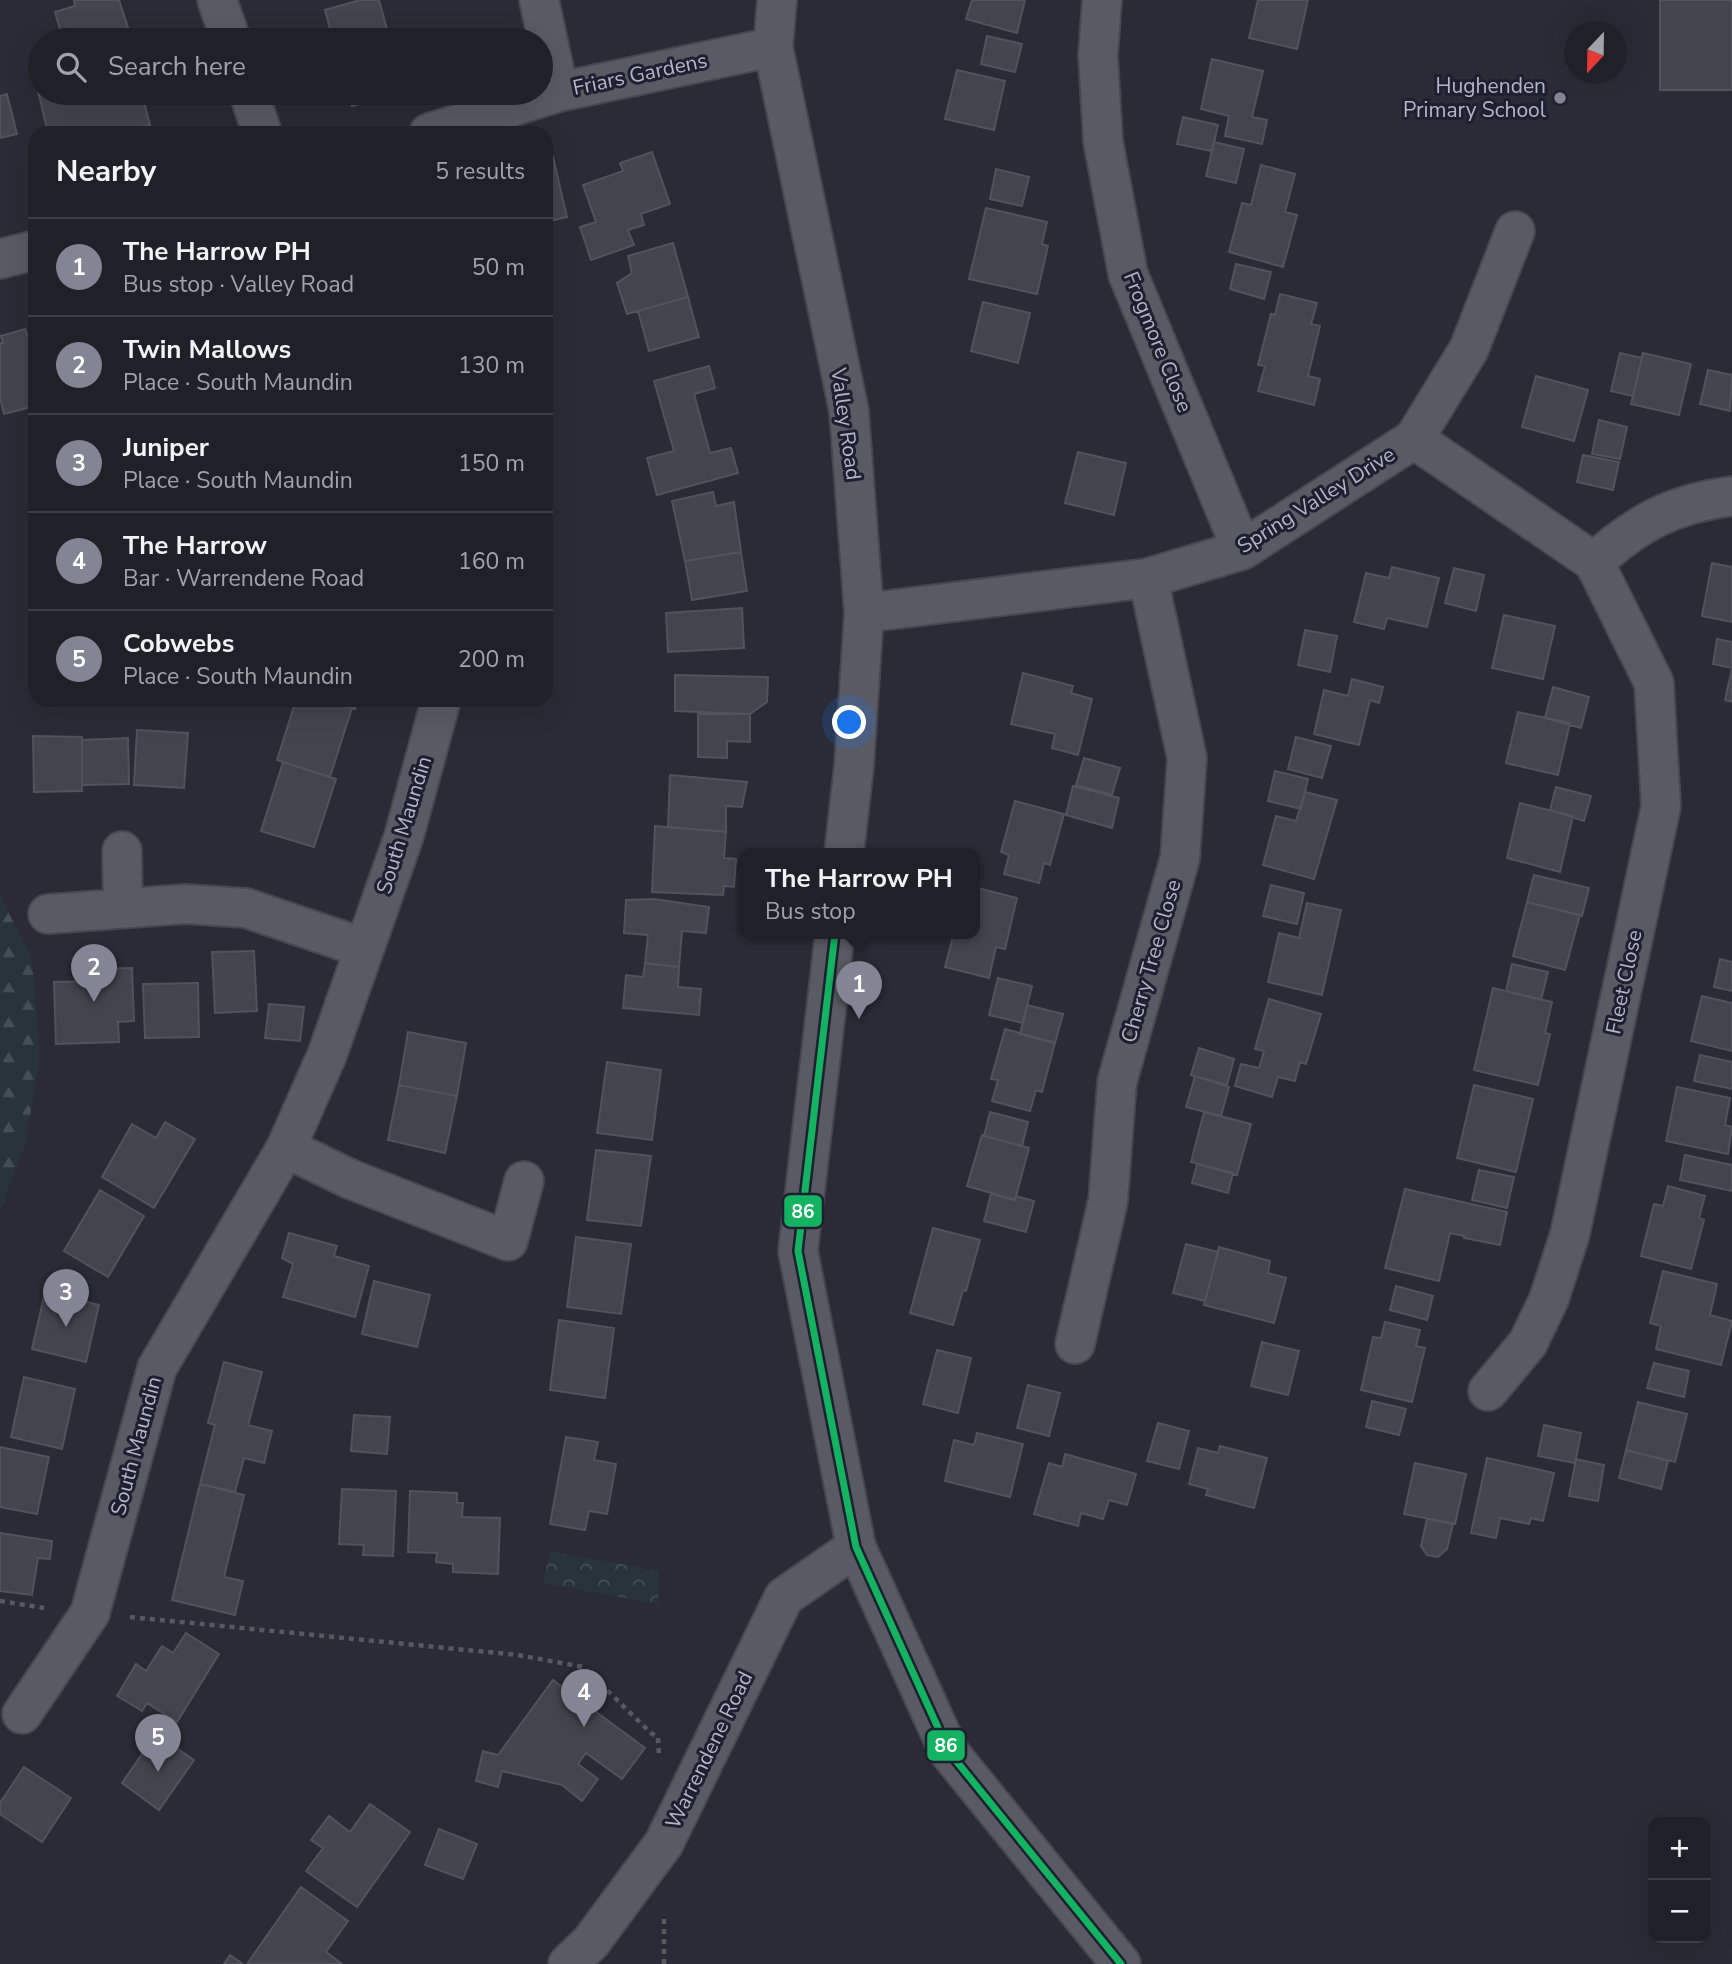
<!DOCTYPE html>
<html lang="en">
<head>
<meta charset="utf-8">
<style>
  body { margin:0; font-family:"Nunito Sans",sans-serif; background:#282830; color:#f1f3f6 }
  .controls { position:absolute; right:21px; bottom:21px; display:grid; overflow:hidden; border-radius:14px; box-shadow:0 7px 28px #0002 }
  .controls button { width:63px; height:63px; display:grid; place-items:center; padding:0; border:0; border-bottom:2px solid #3d3e45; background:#202028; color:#f1f3f6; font:35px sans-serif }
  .compass { position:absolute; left:1564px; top:21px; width:63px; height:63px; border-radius:50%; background:#202028; box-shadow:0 7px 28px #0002; rotate:202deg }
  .you { position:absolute; left:850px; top:723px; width:24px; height:24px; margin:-18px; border:5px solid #fff; border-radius:50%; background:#1a73e8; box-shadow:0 0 0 10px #1a73e833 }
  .badge { display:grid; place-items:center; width:46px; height:46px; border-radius:50%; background:#848594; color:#fff; font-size:23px; font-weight:700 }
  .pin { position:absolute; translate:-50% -58px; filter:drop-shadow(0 2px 4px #0008) }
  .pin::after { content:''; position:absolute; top:37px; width:24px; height:21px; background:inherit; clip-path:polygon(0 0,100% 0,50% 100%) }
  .popup { position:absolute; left:738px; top:848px; width:242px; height:91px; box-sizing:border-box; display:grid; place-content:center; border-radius:14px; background:#202028; filter:drop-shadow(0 2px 5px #0005); font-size:23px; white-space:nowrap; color:#a2a3a8 }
  .popup b { font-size:26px; color:#f1f3f6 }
  .popup::after { content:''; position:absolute; left:50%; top:100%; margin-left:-14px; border:14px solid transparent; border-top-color:#202028 }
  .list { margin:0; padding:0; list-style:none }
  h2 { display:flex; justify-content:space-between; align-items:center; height:91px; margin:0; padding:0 28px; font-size:30px }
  h2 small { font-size:23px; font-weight:400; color:#a2a3a8 }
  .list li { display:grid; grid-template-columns:46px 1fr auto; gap:21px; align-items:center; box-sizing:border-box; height:98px; padding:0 28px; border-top:2px solid #3d3e45 }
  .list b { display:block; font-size:26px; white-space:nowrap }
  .list p { margin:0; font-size:23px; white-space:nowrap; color:#a2a3a8 }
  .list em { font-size:23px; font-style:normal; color:#a2a3a8 }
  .icon { flex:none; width:38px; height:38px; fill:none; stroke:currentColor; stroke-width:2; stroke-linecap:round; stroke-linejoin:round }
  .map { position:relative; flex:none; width:1732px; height:1964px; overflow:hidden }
  .search { position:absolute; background:#202028; box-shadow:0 7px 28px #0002; left:28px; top:28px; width:525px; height:77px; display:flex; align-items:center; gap:18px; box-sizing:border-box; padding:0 24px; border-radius:38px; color:#a2a3a8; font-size:26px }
  .panel { position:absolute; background:#202028; box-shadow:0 7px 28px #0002; left:28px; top:126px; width:525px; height:581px; border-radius:21px }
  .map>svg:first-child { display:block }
  .forest { fill:url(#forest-firs) }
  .park { fill:url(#park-crowns) }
  .building { fill:#43444d; stroke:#52525d; stroke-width:2 }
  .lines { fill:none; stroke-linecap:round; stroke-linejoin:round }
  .minor-casing { stroke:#46474f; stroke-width:42 }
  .path { stroke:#575961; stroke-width:4.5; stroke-dasharray:5 5; stroke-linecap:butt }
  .minor { stroke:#5a5a64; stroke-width:38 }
  .bus-1-casing { stroke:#1e1f30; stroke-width:12 }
  .bus-1 { stroke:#13b361; stroke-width:7 }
  .poi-dot { fill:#848594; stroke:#1e1f30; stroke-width:2.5 }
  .labels { text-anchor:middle; stroke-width:6; stroke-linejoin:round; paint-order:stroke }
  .street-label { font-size:21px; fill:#b4b5c7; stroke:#1e1f30 }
  .poi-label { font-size:21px; fill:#b4b5c7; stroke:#1e1f30; text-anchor:end }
  .line-badge { stroke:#1e1f30; stroke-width:2.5 }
  .badge-label { font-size:19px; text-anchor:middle; font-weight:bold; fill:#fff }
</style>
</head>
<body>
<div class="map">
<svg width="1732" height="1964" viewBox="0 0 1732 1964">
  <defs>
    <pattern id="forest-firs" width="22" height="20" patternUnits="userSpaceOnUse" patternTransform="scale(1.75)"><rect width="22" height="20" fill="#28333c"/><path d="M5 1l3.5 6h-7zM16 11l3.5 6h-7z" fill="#454e57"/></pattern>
    <pattern id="park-crowns" width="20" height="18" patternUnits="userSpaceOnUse" patternTransform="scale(1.75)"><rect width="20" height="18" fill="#28333c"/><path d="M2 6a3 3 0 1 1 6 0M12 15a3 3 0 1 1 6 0" fill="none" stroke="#454e57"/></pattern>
  </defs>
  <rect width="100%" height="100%" fill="#2a2b36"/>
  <!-- forest -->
  <path class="forest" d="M0,895L32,960L40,1057L26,1140L0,1211Z"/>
  <!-- park -->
  <path class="park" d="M550,1551L659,1571L658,1604L543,1583Z"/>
  <!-- building -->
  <path class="building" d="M74,0H119L132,40H63L55,12L75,6Z
    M360,0H379L390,40H333L325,10Z
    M972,0H1025L1017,33L966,19Z
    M1258,0H1308L1297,49L1249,38Z
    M1660,0H1732V90H1660Z
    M987,36L1022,44L1015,72L981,64Z
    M1212,59L1263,71L1252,117L1267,120L1262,144L1225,136L1229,116L1201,109Z
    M957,70L1005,81L994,130L945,119Z
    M40,90V93H126L128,101L143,98L150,125L115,133H48L38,91Z
    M348,93H401L352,106Z
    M7,94L17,134L0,138V96Z
    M1183,117L1218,125L1212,151L1177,144Z
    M1214,142L1244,149L1236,183L1206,176Z
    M652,152L670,204L641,214L644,225L628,230L634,245L591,260L580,227L596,222L583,185L623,171L620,163Z
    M553,157L567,217L546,222V159Z
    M1261,165L1295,174L1285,212L1297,215L1283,267L1229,252L1242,203L1251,205Z
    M996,169L1029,177L1022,206L990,199Z
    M986,208L1047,222L1042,244L1048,246L1037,294L969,279Z
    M673,243L688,297L627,314L617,283L632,273L628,256Z
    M1236,264L1271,272L1264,299L1230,289Z
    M1280,294L1317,303L1311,324L1320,326L1308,376L1320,379L1314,405L1258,391L1265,366L1258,365L1271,314L1275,315Z
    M688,297L699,337L649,351L638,311Z
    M983,302L1030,313L1018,363L971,351Z
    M25,329L27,335L35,333V406L4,414L0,398V343H3L1,336Z
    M1620,353L1642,358L1633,396L1611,391Z
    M1643,353L1691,364L1679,415L1631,404Z
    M709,366L715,388L694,394L710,453L731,448L738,473L657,495L647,458L674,451L654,381Z
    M1708,370L1732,375L1730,411L1700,404Z
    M1536,376L1588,390L1574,441L1522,427Z
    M1599,420L1627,427L1620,459L1592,454Z
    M1078,452L1126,463L1114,515L1065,503Z
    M1583,455L1619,462L1613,490L1577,482Z
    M713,492L716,506L734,502L741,552L685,561L672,501Z
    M741,552L747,591L692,600L685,561Z
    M1712,563L1732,567V622L1702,616Z
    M1392,567L1439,578L1427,627L1387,618L1384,629L1354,622L1366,573L1389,578Z
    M1454,568L1484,575L1476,611L1445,603Z
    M742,608L744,648L668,652L666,613Z
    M1504,615L1555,626L1543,679L1492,668Z
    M1305,630L1337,636L1330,672L1298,665Z
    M1717,639L1732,642V668L1713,664Z
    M1732,668V702L1725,700Z
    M1023,673L1073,686L1071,693L1092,699L1078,755L1052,748L1055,734L1011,724Z
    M675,675L768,677L767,702L750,714L675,711Z
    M1352,679L1383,687L1379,703L1370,700L1359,745L1314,734L1324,690L1348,696Z
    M1553,687L1589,697L1581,728L1545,718Z
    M296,700H324L352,708L330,777L277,760Z
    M324,700H358L355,709Z
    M1518,712L1570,723L1558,775L1506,763Z
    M698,714H750V742L727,741V758L698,757Z
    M137,730L188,733L184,788L134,785Z
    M33,736L82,737V791L34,792Z
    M1296,737L1331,746L1322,778L1288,769Z
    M128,738L129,784L82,785V740Z
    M1084,758L1120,768L1112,795L1076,785Z
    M283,762L336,779L314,847L261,831Z
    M1275,771L1308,779L1301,809L1268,801Z
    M670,775L747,782L742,807L726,806V832L668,827Z
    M1073,786L1119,798L1112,828L1066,815Z
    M1556,787L1591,796L1584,821L1550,810Z
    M1305,792L1337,800L1314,879L1263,865L1276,816L1296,821Z
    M1015,801L1064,814L1050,865L1044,863L1039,883L1004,874L1009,855L1001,852Z
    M1520,803L1573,816L1560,872L1507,858Z
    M655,826L726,832L724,858L736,859L734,887L724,886L723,895L652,892Z
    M1534,875L1589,888L1582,916L1527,902Z
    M1271,885L1304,893L1297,924L1263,916Z
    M974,887L1017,898L1005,949L996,947L989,978L945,967L954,933H974Z
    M654,899L709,907L706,933L682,931L679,967L645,963L648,935L624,933L626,900Z
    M1527,902L1580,915L1565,970L1513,956Z
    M1307,903L1341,910L1322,995L1268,982L1279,933L1299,938Z
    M254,951L257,1011L215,1013L212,952Z
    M1720,959L1732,962V991L1714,987Z
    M645,963L679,967L678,987L701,989L699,1015L623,1008L626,975L643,977Z
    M1512,964L1548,972L1541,1000L1506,991Z
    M132,968L134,1021L118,1022L119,1042L56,1044L54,982L98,981V969Z
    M998,978L1032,986L1023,1023L989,1015Z
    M198,983L199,1037L145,1038L143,984Z
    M1493,988L1552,1002L1545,1033L1550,1034L1538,1085L1474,1070Z
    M1702,996L1732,1003V1051L1691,1041Z
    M1269,999L1321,1014L1306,1064L1300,1062L1295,1081L1278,1077L1272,1097L1235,1086L1241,1064L1259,1068L1264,1051L1255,1049Z
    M269,1004L304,1007L300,1041L265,1038Z
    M1027,1005L1063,1014L1055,1043L1020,1034Z
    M1005,1029L1055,1043L1042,1092L1036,1090L1030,1111L992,1101L998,1080L991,1079Z
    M408,1032L466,1043L457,1096L399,1085Z
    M1199,1048L1234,1059L1227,1085L1191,1075Z
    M1700,1055L1732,1062V1089L1694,1081Z
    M607,1062L661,1070L652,1140L597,1133Z
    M1195,1076L1229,1087L1221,1116L1186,1107Z
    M399,1085L457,1096L445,1153L388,1140Z
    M1474,1085L1533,1099L1516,1172L1457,1158Z
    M1677,1087L1730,1098L1725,1125L1732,1127L1728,1154L1666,1141Z
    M990,1112L1028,1122L1022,1146L984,1136Z
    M1204,1112L1251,1124L1237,1175L1191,1162Z
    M165,1122L195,1139L154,1208L102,1177L132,1124L156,1138Z
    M982,1135L1029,1148L1015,1200L967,1186Z
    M596,1150L651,1156L641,1226L587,1220Z
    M1685,1155L1732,1165V1191L1680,1180Z
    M1197,1164L1233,1173L1228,1193L1192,1183Z
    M1479,1170L1514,1177L1507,1208L1472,1200Z
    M1668,1186L1705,1196L1699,1218L1704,1220L1691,1269L1641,1256L1654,1204L1663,1206Z
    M1405,1189L1507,1212L1500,1245L1464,1238V1236L1450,1233L1439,1281L1385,1268Z
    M100,1190L144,1216L108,1277L64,1251Z
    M991,1194L1015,1200L1016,1196L1034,1201L1026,1232L984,1221Z
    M933,1228L980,1240L966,1291L963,1290L953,1325L910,1313Z
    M289,1233L337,1246L334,1256L369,1266L355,1317L283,1297L293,1264L282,1258Z
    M576,1237L631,1244L621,1314L567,1307Z
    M1186,1244L1218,1252L1205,1301L1173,1293Z
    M1219,1247L1270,1261L1268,1273L1286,1278L1274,1323L1204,1305Z
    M1663,1271L1717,1284L1710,1315L1732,1321L1721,1365L1656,1349L1661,1326L1650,1323Z
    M374,1281L430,1295L417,1347L362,1334Z
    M1396,1286L1433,1296L1427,1320L1390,1310Z
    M45,1292L99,1305L86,1362L32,1349Z
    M559,1320L614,1328L605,1398L550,1390Z
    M1385,1322L1420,1330L1416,1346L1425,1348L1412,1402L1361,1390L1373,1337L1381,1338Z
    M1262,1342L1299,1351L1288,1395L1251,1386Z
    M937,1350L971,1358L958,1413L923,1404Z
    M224,1362L262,1372L248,1425L272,1431L264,1463L244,1458L235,1492L200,1484L215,1425L208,1423Z
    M1654,1363L1689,1371L1684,1397L1647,1388Z
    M24,1377L75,1389L62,1449L11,1437Z
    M1028,1385L1060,1393L1049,1436L1017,1428Z
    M1372,1401L1406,1409L1399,1435L1366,1427Z
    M1638,1402L1687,1414L1675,1462L1626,1450Z
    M354,1415L390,1417L387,1454L351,1451Z
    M1158,1423L1189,1431L1179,1469L1147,1461Z
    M1544,1425L1581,1433L1575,1463L1538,1456Z
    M977,1433L1023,1444L1010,1497L945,1481L954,1440L974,1445Z
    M566,1437L598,1442L594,1460L616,1464L607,1514L589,1511L585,1530L550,1524Z
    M1220,1446L1267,1458L1254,1508L1206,1495L1208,1489L1189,1484L1198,1448L1218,1453Z
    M0,1447L49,1457L37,1514L0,1507Z
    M1626,1450L1668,1461L1661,1489L1619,1478Z
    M1065,1454L1136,1474L1127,1505L1109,1500L1103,1519L1081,1513L1078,1526L1034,1514L1049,1463L1062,1467Z
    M1487,1458L1554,1473L1543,1521L1531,1518L1529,1524L1500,1518L1496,1538L1471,1533Z
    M1576,1459L1604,1465L1598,1501L1569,1496Z
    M1415,1463L1466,1474L1455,1524L1404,1514Z
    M200,1484L244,1495L224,1577L243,1581L235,1615L172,1600Z
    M342,1489L396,1491L393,1556L363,1555L364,1545L339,1544Z
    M410,1491L457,1493V1503H463L462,1517L500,1518L498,1574L453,1572V1564L436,1562L437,1553L408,1552Z
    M1427,1519L1453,1524L1447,1549L1438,1557L1427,1555L1421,1546Z
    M0,1533L52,1541L50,1559L38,1558L32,1595L0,1591Z
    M186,1633L219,1654L177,1722L147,1703L142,1711L117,1696L136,1664L146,1671L162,1646L173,1653Z
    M553,1680L645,1748L622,1779L586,1753L578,1764L598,1779L582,1801L562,1785L502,1771L498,1787L476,1781L483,1751L498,1755Z
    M156,1734L194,1760L159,1810L122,1783Z
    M24,1767L71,1798L42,1842L0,1814V1803Z
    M370,1804L410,1832L357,1907L306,1871L323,1848L311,1840L329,1816L350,1832Z
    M439,1829L477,1844L463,1879L425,1865Z
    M301,1887L348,1921L326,1952L342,1964H247Z
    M230,1955L243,1964H224Z"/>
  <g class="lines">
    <defs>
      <path id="minor" d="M217,0L231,40
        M539,0L559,92
        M777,0L773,47L849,411L864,613L854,766L844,853
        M1102,0L1098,55L1103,141L1128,274L1242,550
        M249,93L262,133
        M429,133L559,92L773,47
        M0,259L35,250
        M1414,439L1594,562L1654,683L1661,806L1570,1234L1549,1299L1528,1343L1488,1391
        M1594,562C1639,522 1672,504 1732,496
        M864,613L1148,578L1242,550L1414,439L1469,349L1515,231
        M122,851L123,908
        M48,914L185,904L246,908L364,948
        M835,933L798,1251L856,1547L949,1752L1121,1964
        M286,1148L350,1179L508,1241L524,1181
        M1075,1344L1108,1201L1117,1082L1180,858L1187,758L1148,578
        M22,1714L90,1613L157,1368L286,1148L327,1055L404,836L441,700
        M568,1964L591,1942L664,1843L784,1597L856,1547"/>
    </defs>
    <!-- minor casing -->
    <use href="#minor" class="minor-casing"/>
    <!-- path -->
    <path class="path" d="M0,1601L44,1608
      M130,1617L518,1655L583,1667L651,1733L658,1737L659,1757
      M664,1964V1916"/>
    <!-- minor -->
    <use href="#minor" class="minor"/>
    <defs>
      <path id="bus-1" d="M835,933L798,1251L856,1547L949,1752L1121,1964"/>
    </defs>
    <!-- bus-1 casing -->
    <use href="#bus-1" class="bus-1-casing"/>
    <!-- bus-1 -->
    <use href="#bus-1" class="bus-1"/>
  </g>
  <!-- markers -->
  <circle class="poi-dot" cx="1560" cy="98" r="7"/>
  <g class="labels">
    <!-- street labels -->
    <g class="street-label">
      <text transform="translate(640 74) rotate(-12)" y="7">Friars Gardens</text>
      <text transform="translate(1158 342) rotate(68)" y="7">Frogmore Close</text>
      <text transform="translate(846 424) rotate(82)" y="7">Valley Road</text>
      <text transform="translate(1316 500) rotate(-32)" y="7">Spring Valley Drive</text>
      <text transform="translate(404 825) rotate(-73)" y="7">South Maundin</text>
      <text transform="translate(1151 961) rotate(-74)" y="7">Cherry Tree Close</text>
      <text transform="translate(1624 982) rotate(-78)" y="7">Fleet Close</text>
      <text transform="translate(136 1446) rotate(-75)" y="7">South Maundin</text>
      <text transform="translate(709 1750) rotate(-64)" y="7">Warrendene Road</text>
    </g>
    <!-- poi labels -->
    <g class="poi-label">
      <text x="1546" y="93">Hughenden<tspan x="1546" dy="24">Primary School</tspan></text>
    </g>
  </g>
  <g class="line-badge">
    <rect x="783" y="1194" width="40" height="34" rx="7" fill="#13b361"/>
    <rect x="926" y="1729" width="40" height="33" rx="7" fill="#13b361"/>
  </g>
  <g class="badge-label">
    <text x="803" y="1218">86</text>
    <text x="946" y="1752">86</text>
  </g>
</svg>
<div class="controls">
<button>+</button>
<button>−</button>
</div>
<svg class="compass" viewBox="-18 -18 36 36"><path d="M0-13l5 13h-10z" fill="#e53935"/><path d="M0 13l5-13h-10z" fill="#a2a3a8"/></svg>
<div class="you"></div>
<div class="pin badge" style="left:859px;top:1019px">1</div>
<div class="popup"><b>The Harrow PH</b>Bus stop</div>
<div class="pin badge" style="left:94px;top:1002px">2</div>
<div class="pin badge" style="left:66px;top:1327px">3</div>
<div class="pin badge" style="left:584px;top:1727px">4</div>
<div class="pin badge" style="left:158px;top:1772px">5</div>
<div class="search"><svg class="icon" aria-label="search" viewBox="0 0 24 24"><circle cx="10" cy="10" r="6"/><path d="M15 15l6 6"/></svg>Search here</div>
<section class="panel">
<h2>Nearby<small>5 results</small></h2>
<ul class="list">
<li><span class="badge">1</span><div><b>The Harrow PH</b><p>Bus stop · Valley Road</p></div><em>50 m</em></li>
<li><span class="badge">2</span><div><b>Twin Mallows</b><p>Place · South Maundin</p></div><em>130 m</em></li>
<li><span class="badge">3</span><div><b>Juniper</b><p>Place · South Maundin</p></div><em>150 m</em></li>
<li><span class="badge">4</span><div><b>The Harrow</b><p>Bar · Warrendene Road</p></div><em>160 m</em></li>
<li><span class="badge">5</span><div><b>Cobwebs</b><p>Place · South Maundin</p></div><em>200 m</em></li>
</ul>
</section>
</div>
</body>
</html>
